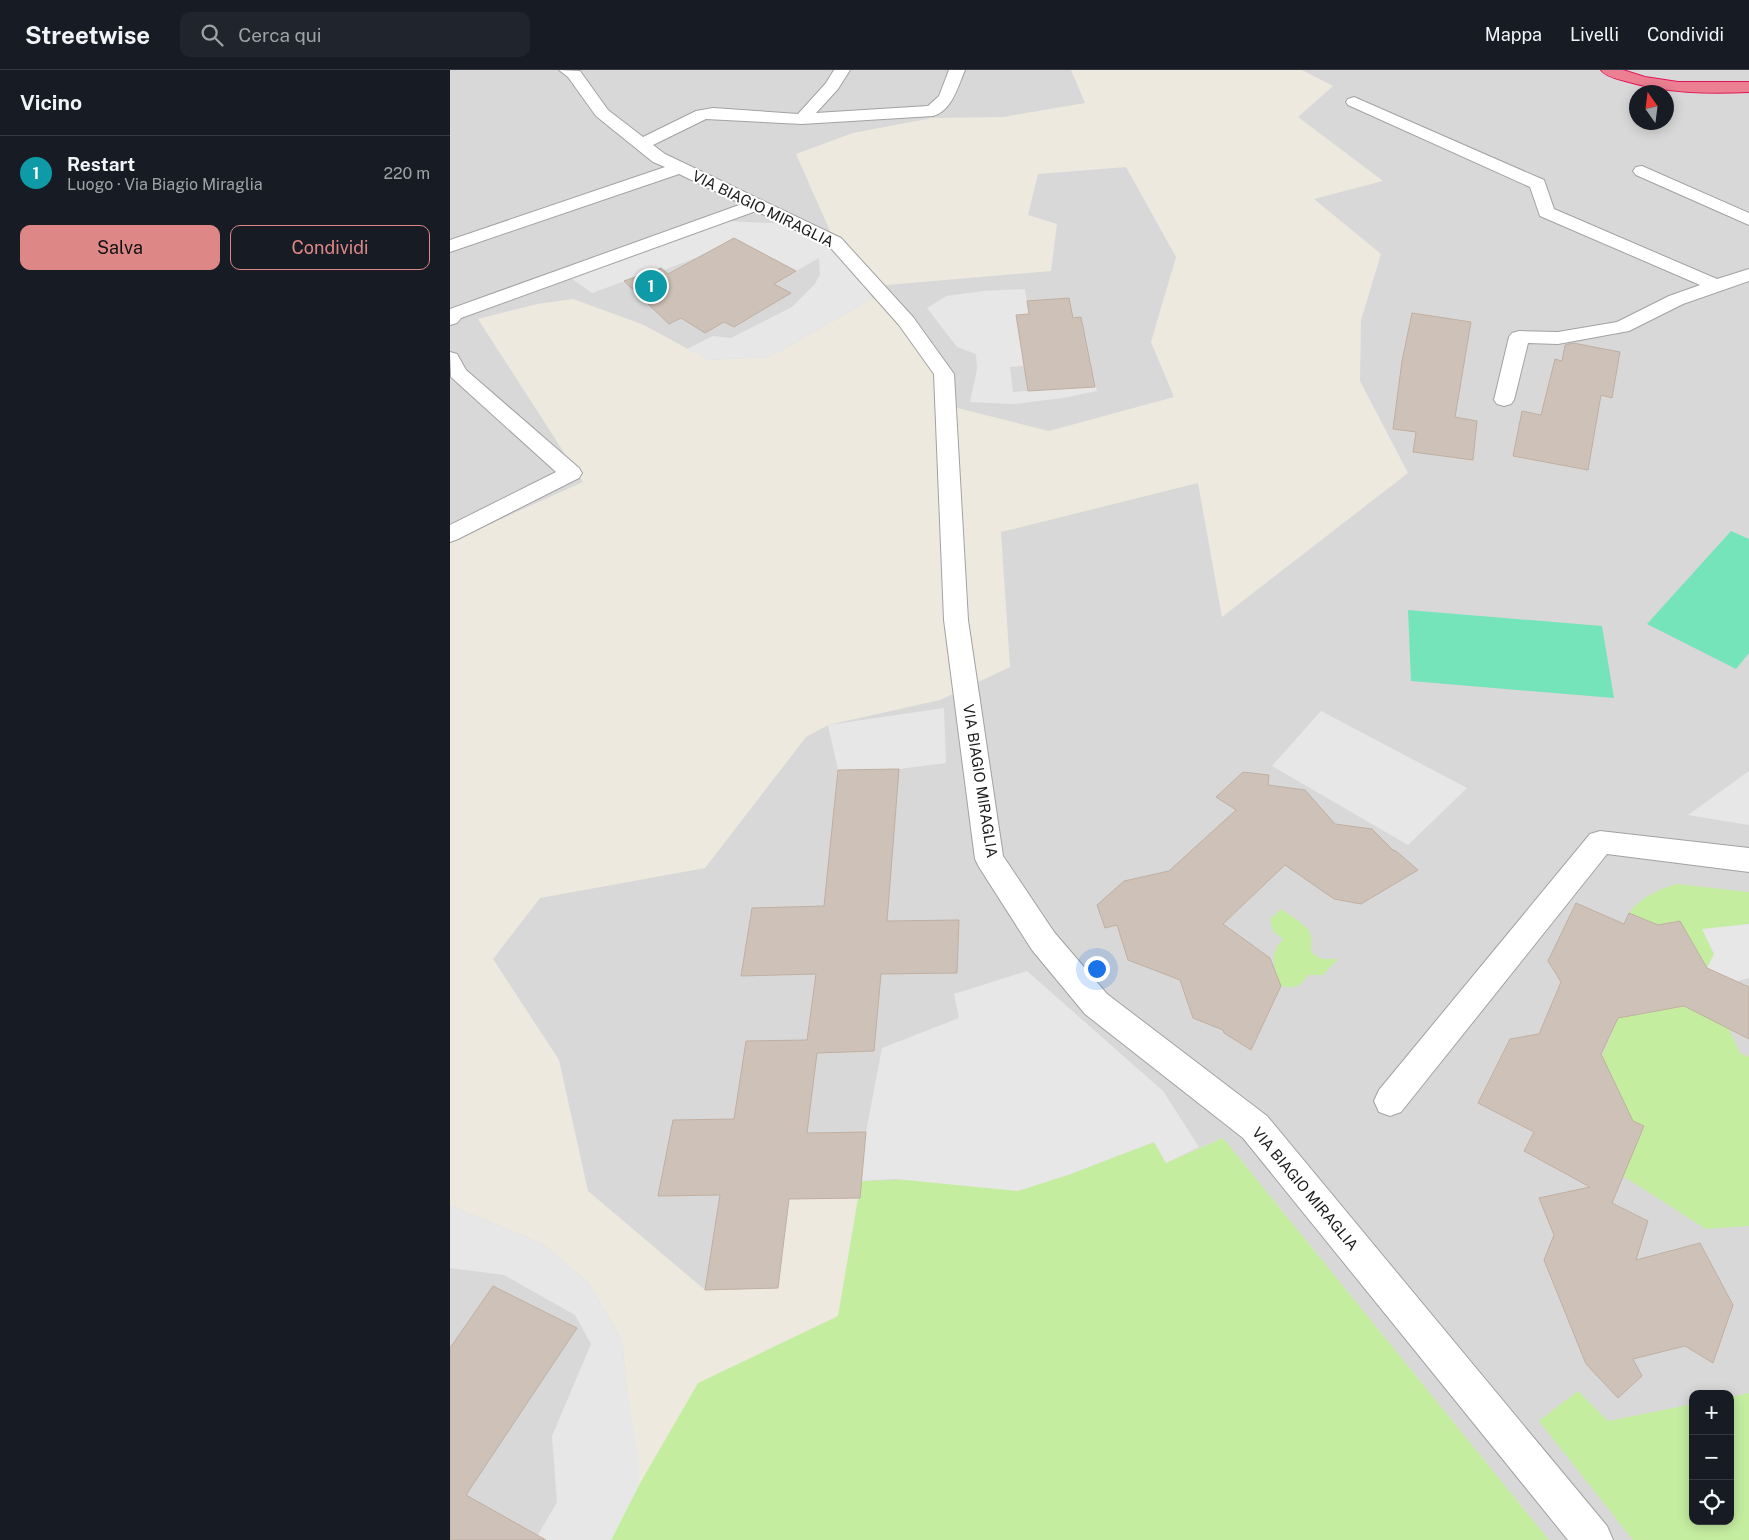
<!DOCTYPE html>
<html lang="it">
<head>
<meta charset="utf-8">
<style>
  body { margin:0; font-family:"Public Sans",sans-serif; background:#20242c; color:#f1f3f6 }
  .controls { position:absolute; right:15px; bottom:15px; display:grid; overflow:hidden; border-radius:10px; box-shadow:0 2px 12px #0003 }
  .controls button { width:45px; height:45px; display:grid; place-items:center; padding:0; border:0; border-bottom:1px solid #363941; background:#171b24; color:#f1f3f6; font:25px sans-serif }
  .compass { position:absolute; left:1179px; top:15px; width:45px; height:45px; border-radius:50%; background:#171b24; box-shadow:0 2px 12px #0003; rotate:346deg }
  .you { position:absolute; left:646px; top:898px; width:18px; height:18px; margin:-12px; border:4px solid #fff; border-radius:50%; background:#1a73e8; box-shadow:0 0 0 8px #1a73e833 }
  .badge { display:grid; place-items:center; width:32px; height:32px; border-radius:50%; background:#de8787; color:#fff; font-size:16px; font-weight:700 }
  .pin { position:absolute; translate:-50% -50%; border:2px solid #fff; box-shadow:0 1px 5px #0006 }
  .list { margin:0; padding:0; list-style:none }
  h2 { display:flex; justify-content:space-between; align-items:center; height:65px; margin:0; padding:0 20px; font-size:21px }
  h2 small { font-size:16px; font-weight:400; color:#9ea1a6 }
  .list li { display:grid; grid-template-columns:32px 1fr auto; gap:15px; align-items:center; box-sizing:border-box; height:75px; padding:0 20px; border-top:1px solid #363941 }
  .list b { display:block; font-size:19px; white-space:nowrap }
  .list p { margin:0; font-size:16px; white-space:nowrap; color:#9ea1a6 }
  .list em { font-size:16px; font-style:normal; color:#9ea1a6 }
  .actions { display:flex; gap:10px; padding:15px 20px }
  .actions a { flex:1; padding:11px 0; border:1px solid #de8787; border-radius:10px; text-align:center; font-size:18px; color:#de8787 }
  .actions .main { background:#de8787; color:#111 }
  .icon { flex:none; width:28px; height:28px; fill:none; stroke:currentColor; stroke-width:2; stroke-linecap:round; stroke-linejoin:round }
  .map { position:relative; flex:none; width:1299px; height:1470px; overflow:hidden }
  header { display:flex; align-items:center; gap:30px; box-sizing:border-box; height:70px; padding:0 25px; background:#171b24; border-bottom:1px solid #363941 }
  header strong { font-size:24px }
  nav { display:flex; gap:28px; margin-inline-start:auto; font-size:18px }
  .search { width:350px; height:45px; background:#20242c; display:flex; align-items:center; gap:12px; box-sizing:border-box; padding:0 18px; border-radius:10px; color:#9ea1a6; font-size:19px }
  main { display:flex }
  aside { flex:1; background:#171b24 }
  .map>svg:first-child { display:block }
  .residential { fill:#d9d8d8; fill-rule:evenodd }
  .grass { fill:#c5eda0 }
  .pitch { fill:#76e4bb }
  .parking { fill:#e7e7e7 }
  .building { fill:#cec2b8; stroke:#c0afa1 }
  .lines { fill:none; stroke-linecap:round; stroke-linejoin:round }
  .minor-casing { stroke:#a2a2a2; stroke-width:2 }
  .highway-casing { stroke:#e21659; stroke-width:2 }
  .minor { fill:#fff; fill-rule:evenodd }
  .highway { fill:#ec7f92; fill-rule:evenodd }
  .labels { text-anchor:middle; stroke-width:4; stroke-linejoin:round; paint-order:stroke }
  .street-label { font-size:15px; fill:#1b1b1b; stroke:#fff }
</style>
</head>
<body>
<header>
<strong>Streetwise</strong>
<div class="search"><svg class="icon" aria-label="search" viewBox="0 0 24 24"><circle cx="10" cy="10" r="6"/><path d="M15 15l6 6"/></svg>Cerca qui</div>
<nav><a>Mappa</a><a>Livelli</a><a>Condividi</a></nav>
</header>
<main>
<aside>
<h2>Vicino<small></small></h2>
<ul class="list">
<li><span class="badge" style="background:#0f9aa8">1</span><div><b>Restart</b><p>Luogo · Via Biagio Miraglia</p></div><em>220 m</em></li>
</ul>
<div class="actions"><a class="main">Salva</a><a>Condividi</a></div>
</aside>
<div class="map">
<svg width="1299" height="1470" viewBox="0 0 1299 1470">
  <rect width="100%" height="100%" fill="#eee9df"/>
  <!-- residential -->
  <path class="residential" d="M0,0H621L635,33L553,47L482,48L403,63L346,84L385,172L425,216L601,201L607,154L578,145L588,104L676,97L726,187L701,272L724,327L599,361L495,335L494,304L456,251L423,228L320,287L258,290L194,255L123,229L87,234L28,249L133,412L0,472Z
    M852,0H1299V1470H1099L773,1068L716,1093L410,1128L339,1129L328,1218L255,1220L138,1121L109,990L43,889L90,828L255,798L356,667L378,655L490,630L560,597L551,462L748,413L772,547L958,403L910,311L911,250L931,184L864,129L933,111L848,47L883,16ZM1186,22H1216V52H1186ZM1243,1324H1280V1451H1243Z
    M0,1135L93,1174L138,1212L172,1270L177,1323L160,1470H0Z"/>
  <!-- grass -->
  <path class="grass" d="M1227,814L1299,822V854L1253,860L1264,885L1257,898L1230,851L1208,855L1179,843C1191,827 1207,820 1227,814Z
    M831,839C840,846 860,855 861,867C862,873 860,877 862,883L872,889H888L873,905H858C849,918 847,918 831,916C824,898 818,884 833,869L823,861L820,849Z
    M1234,936L1278,958L1290,983L1299,987V1156L1256,1159L1173,1106L1194,1056L1163,1041L1152,987L1168,948Z
    M773,1068L1099,1470H161L189,1415L248,1313L388,1246L411,1111L618,1105L704,1072L716,1093Z
    M1128,1321L1158,1351L1243,1334V1451H1280V1327L1299,1323V1470H1183L1089,1351Z"/>
  <!-- pitch -->
  <path class="pitch" d="M1281,461L1299,469V583L1286,599L1197,554Z
    M958,540L1152,556L1164,628L961,611Z"/>
  <!-- parking -->
  <path class="parking" d="M273,151L341,154L374,172L393,189L423,228L320,287L258,290L237,279L263,266L281,268L342,237L364,215L370,205L369,188L346,201L284,168L253,185L214,200L211,198L142,223L118,206Z
    M575,219L579,244L566,245L571,278L586,295L560,297L563,322L646,316L647,321L613,328L563,334L520,332L527,299L526,284L507,277L477,238L496,226L533,221Z
    M494,638L496,693L449,699L388,700L378,655Z
    M871,641L1017,718L958,775L822,696Z
    M1299,701V755L1238,745Z
    M1299,854V908L1287,911L1257,898L1264,884L1252,859Z
    M577,901L713,1021L749,1077L716,1093L704,1072L618,1105L568,1121L445,1109L411,1111L416,1062L432,978L509,948L504,924Z
    M0,1135L93,1174L138,1212L172,1270L177,1323L189,1391V1415L161,1470H85L107,1432L102,1366L141,1274L125,1245L54,1205L0,1198Z"/>
  <!-- building -->
  <path class="building" d="M284,168L346,201L324,214L341,223L284,257L274,252L255,263L231,248L219,254L174,211L211,198L218,204Z
    M619,228L623,248L631,247L645,317L578,321L566,245L579,244L577,231Z
    M962,243L1021,252L1005,347L1027,351L1023,390L963,382L966,362L943,359L952,291Z
    M1123,273L1170,282L1162,328L1151,325L1138,400L1063,386L1072,341L1091,345L1105,289L1112,291L1115,275Z
    M449,699L437,851L509,850L507,903L431,904L424,981L367,983L357,1063L416,1062L410,1128L339,1129L328,1218L255,1220L270,1125L208,1126L223,1050L284,1049L296,971L357,970L366,904L291,906L302,838L374,836L388,700Z
    M793,702L819,705L818,715L855,720L885,754L922,759L943,780L946,781L968,800L911,834L884,829L835,795L773,854L820,888L831,916L801,980L774,963L773,960L743,948L730,910L678,890L667,855L655,858L647,835L674,811L719,801L786,740L766,727Z
    M1126,833L1174,854L1179,843L1208,855L1230,851L1257,898L1299,917V969L1234,936L1168,948L1151,984L1183,1051L1194,1056L1162,1133L1198,1151L1186,1190L1250,1173L1283,1235L1263,1293L1235,1276L1183,1289L1192,1306L1168,1328L1136,1294L1094,1190L1104,1165L1089,1128L1140,1117L1074,1081L1084,1062L1028,1033L1060,969L1089,964L1111,912L1098,891Z
    M43,1216L127,1258L16,1425L96,1470H0V1278Z"/>
  <g class="lines">
    <defs>
      <path id="minor" d="M109,0L130,1L158,40L193,67L246,41L263,38L348,44L376,13L384,0H400L388,19L366,43L478,36L489,26L499,0H515C508,16 502,41 483,46L352,54L256,49L203,75L215,84L391,168L463,247L504,304L518,550L553,786L604,862L657,924L817,1046L1157,1456L1163,1470H1118L793,1068L635,944L582,880L529,797L525,789L494,550L484,304L449,255L379,176L306,141L11,248L7,253L0,255V239L292,134L229,104L0,182V170L215,97L203,92L146,46L118,7Z
        M904,27L1094,110L1104,139L1267,209L1299,199V211L1233,234L1179,261L1108,274L1078,273L1064,330L1061,334L1054,336L1047,334L1044,330L1059,267L1062,263L1069,261L1108,262L1167,252L1219,226L1250,215L1090,146L1080,117L898,35L896,32L898,29Z
        M1192,96L1299,143V155L1186,105L1183,101L1186,97Z
        M0,282L7,284L16,300L129,398L132,403L129,408L8,469L0,472V455L106,402L1,307Z
        M1150,761L1299,778V802L1157,784L951,1042L940,1046L929,1042L924,1031L929,1020L1140,764Z"/>
      <path id="highway" d="M1151,0H1173L1195,7L1228,12H1299V22C1257,24 1216,23 1175,11C1168,9 1156,7 1151,0Z"/>
    </defs>
    <!-- minor casing -->
    <use href="#minor" class="minor-casing"/>
    <!-- highway casing -->
    <use href="#highway" class="highway-casing"/>
    <!-- minor -->
    <use href="#minor" class="minor"/>
    <!-- highway -->
    <use href="#highway" class="highway"/>
  </g>
  <g class="labels">
    <!-- street labels -->
    <g class="street-label">
      <text transform="translate(313 139) rotate(26)" y="5">VIA BIAGIO MIRAGLIA</text>
      <text transform="translate(530 711) rotate(81)" y="5">VIA BIAGIO MIRAGLIA</text>
      <text transform="translate(855 1119) rotate(50)" y="5">VIA BIAGIO MIRAGLIA</text>
    </g>
  </g>
</svg>
<div class="controls">
<button>+</button>
<button>−</button>
<button><svg class="icon" aria-label="locate" viewBox="0 0 24 24"><circle cx="12" cy="12" r="6"/><path d="M12 2v4M12 18v4M2 12h4M18 12h4"/></svg></button>
</div>
<svg class="compass" viewBox="-18 -18 36 36"><path d="M0-13l5 13h-10z" fill="#e53935"/><path d="M0 13l5-13h-10z" fill="#9ea1a6"/></svg>
<div class="you"></div>
<div class="pin badge" style="left:201px;top:216px;background:#0f9aa8">1</div>
</div>
</main>
</body>
</html>
